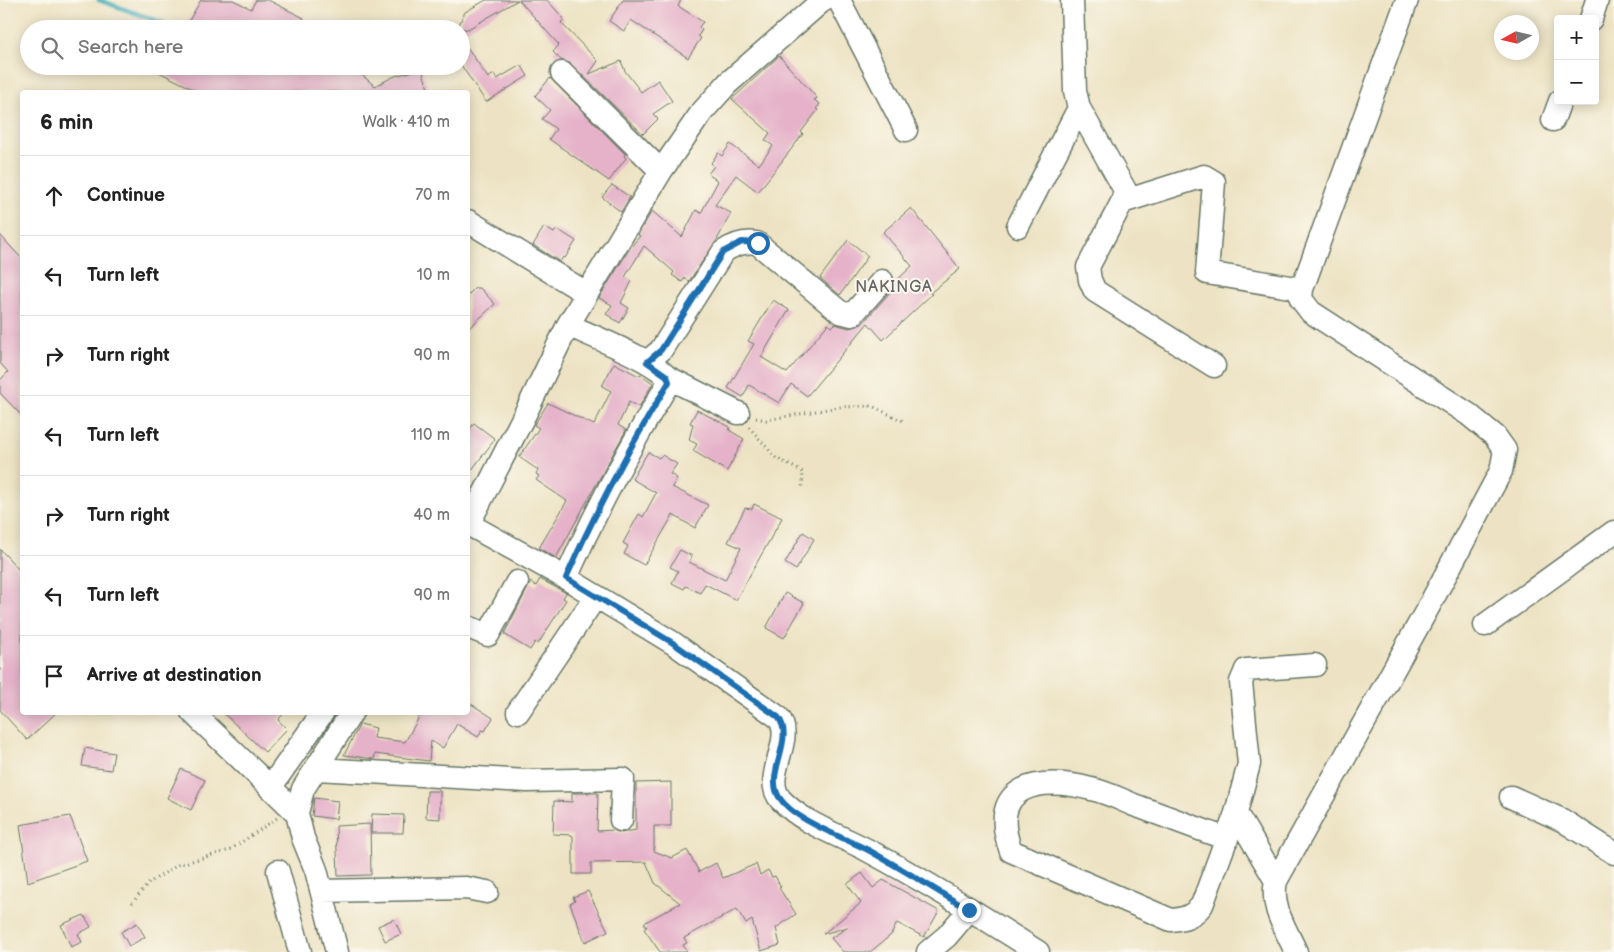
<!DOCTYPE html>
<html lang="en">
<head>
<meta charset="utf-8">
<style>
  body { margin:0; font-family:"Balsamiq Sans",sans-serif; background:#f6f6f6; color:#222 }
  .controls { position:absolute; right:15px; top:15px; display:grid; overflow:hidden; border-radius:5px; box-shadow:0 2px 12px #0003 }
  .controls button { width:45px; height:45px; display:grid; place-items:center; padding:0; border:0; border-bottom:1px solid #e0e0e0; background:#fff; color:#222; font:25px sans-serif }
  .compass { position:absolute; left:1494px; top:15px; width:45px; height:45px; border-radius:50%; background:#fff; box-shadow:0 2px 12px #0003; rotate:262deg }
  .stop { position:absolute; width:15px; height:15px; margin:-11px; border:4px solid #1f6fb2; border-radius:50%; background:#fff }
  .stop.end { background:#1f6fb2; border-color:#fff; box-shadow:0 1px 5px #0008 }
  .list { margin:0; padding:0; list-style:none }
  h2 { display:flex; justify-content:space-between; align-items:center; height:65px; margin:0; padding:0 20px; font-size:21px }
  h2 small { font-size:16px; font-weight:400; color:#767676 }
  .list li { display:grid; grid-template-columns:32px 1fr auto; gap:15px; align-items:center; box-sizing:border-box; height:80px; padding:0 20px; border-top:1px solid #e0e0e0 }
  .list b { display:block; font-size:19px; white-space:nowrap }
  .list em { font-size:16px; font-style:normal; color:#767676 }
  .icon { flex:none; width:28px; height:28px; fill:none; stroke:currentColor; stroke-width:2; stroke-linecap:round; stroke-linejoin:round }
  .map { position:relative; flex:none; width:1614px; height:952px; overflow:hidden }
  .search { position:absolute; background:#fff; box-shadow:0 2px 12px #0003; left:20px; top:20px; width:450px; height:55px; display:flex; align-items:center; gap:12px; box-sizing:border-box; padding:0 18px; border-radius:28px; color:#767676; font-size:19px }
  .panel { position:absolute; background:#fff; box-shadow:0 2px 12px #0003; left:20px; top:90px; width:450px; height:625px; border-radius:5px }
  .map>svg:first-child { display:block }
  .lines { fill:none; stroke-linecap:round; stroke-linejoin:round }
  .stream { stroke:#3aaab8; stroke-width:5 }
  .building { fill:#e5b2c9 }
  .minor-casing { stroke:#677766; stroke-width:25 }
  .path { stroke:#677766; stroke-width:3; stroke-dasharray:1 4; stroke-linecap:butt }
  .minor { stroke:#fff; stroke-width:22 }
  .route { stroke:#1f6fb2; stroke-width:6 }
  .labels { text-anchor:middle; stroke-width:4; stroke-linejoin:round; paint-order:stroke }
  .quarter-label { font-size:16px; letter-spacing:1px; fill:#646668; stroke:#fbf7ec }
</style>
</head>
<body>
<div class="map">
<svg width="1614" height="952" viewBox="0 0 1614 952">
  <rect width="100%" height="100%" fill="#fbf7ec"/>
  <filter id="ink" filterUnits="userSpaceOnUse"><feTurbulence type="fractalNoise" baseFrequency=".02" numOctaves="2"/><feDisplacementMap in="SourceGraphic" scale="10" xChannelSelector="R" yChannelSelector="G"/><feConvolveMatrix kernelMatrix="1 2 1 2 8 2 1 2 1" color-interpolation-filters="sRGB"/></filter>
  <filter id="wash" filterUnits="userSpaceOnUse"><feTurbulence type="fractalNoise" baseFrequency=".0096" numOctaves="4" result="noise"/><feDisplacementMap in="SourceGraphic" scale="20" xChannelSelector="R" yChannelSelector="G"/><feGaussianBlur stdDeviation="1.12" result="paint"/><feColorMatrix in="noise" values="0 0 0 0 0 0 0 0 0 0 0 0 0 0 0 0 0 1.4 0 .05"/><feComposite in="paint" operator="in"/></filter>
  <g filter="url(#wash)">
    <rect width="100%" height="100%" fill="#ede3c4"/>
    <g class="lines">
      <!-- stream -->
      <path class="stream" d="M99,0L174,27"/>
    </g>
    <g id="blocks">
      <!-- building -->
      <path class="building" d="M201,0H233L251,9L256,0H268L304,18L296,29H184Z
        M486,0H518L468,29H457L465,12Z
        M519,0H547L564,19L561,23L598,61L589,74L621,61L625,71L641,92L658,80L672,101L653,114L658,119L643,134L571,64L561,60L553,52L559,45Z
        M623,0H681L678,6L703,22L699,27L702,30L698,36L701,38L688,58L631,20L624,31L609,21Z
        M461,38L488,78L494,74L497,79L521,65L528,76L486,102L461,65Z
        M779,56L817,98L814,100L820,104L816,109L818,110L801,132L803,134L758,192L736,175L715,205L731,213L717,240L689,281L685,278L682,282L672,275L674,272L644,246L625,277L632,281L621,303L629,308L620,323L606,314L612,305L599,298L630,248L640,236L638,235L652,211L682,237L696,210L701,213L718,181L708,174L714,166L711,163L718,153L722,156L730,144L759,165L773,146L765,140L770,133L732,99Z
        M147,66H351L375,86L395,76L422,69L429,92H199Z
        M550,78L625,154L624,156L626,158L609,181L549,139L556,129L542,119L550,110L535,96Z
        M612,185L630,197L621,212L602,197Z
        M911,208L960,269L930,293L932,294L883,340L868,323L807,396L791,384L779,403L749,385L743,397L728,388L754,344L748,341L773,300L789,310L761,357L787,373L828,324L832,327L835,324L849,328L862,324L892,290L895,282L912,266L883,232Z
        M544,227L554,233L557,229L576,241L565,258L563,257L560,262L533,245Z
        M0,235L22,259V416L0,393V380L8,372L0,363Z
        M848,240L868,256L840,295L820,278Z
        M475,288H480L495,304L468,329V295Z
        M614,363L639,376L640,374L653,383L639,407L629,402L618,425L626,430L556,558L539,548L567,501L536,480L539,476L536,474L538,470L519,457L539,428L534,425L548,403L594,425L611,391L602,386Z
        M697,410L730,427L729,430L744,439L727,471L693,451L697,444L689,440L693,424L690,423Z
        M474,423L495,439L468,475V432Z
        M648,452L659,458L662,455L677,464L670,474L677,478L672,487L708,505L695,528L673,515L644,565L624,554L628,546L623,543L639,514L643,517L656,493L632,479Z
        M754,504L782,518L736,600L705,584L700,593L686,586L684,589L672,583L678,571L670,567L680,550L692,556L689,562L725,580L741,548L728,542L745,508L752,509Z
        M803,532L814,539L796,570L785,563Z
        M0,549L22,573V712H57L27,740L0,710Z
        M540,579L566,593L563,598L566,600L538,644L535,642L530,650L504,634L531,582L536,586Z
        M785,593L804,603L784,638L766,628Z
        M468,702L493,718L485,731L482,730L478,737L457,724L443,748L431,741L429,761L375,754L374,759L344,755L360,724L376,728L374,738L405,742L422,712H468Z
        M222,712H285L278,720L287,729L265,752Z
        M85,748L114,753L111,770L82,766Z
        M181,769L205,780L191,810L167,798Z
        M671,782V826H654V851L672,858L687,850L699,872L716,863L723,878L756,864L760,875L768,870L772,877L775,876L781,887L779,888L796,914L776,928L780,945L761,951L752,920L746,924L737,909L684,938L687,943L683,945L687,952H660L644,929L647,927L644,923L680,903L655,883L646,862L591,863V874H573V837L572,835L553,834L554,801L572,802V793H598L597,831L613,830L621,833L636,830V783Z
        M427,791H440V819L426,818Z
        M314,798L338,801L336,819L312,816Z
        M372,814L404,815L403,833H371Z
        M70,816L87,861L28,882L20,825Z
        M370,824L371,875L338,876L336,826Z
        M862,873L873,888L883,880L939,911L924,937L897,923L891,935L870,952H843L831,938L848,927L823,934L861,903L847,884Z
        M588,891L608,931L585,942L570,904L575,901L573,897Z
        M84,915L91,927L78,934L82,942L71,947L61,925Z
        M394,919L401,934L385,941L378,926Z
        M137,923L145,937L129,946L121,932Z"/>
    </g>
  </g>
  <g filter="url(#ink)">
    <use href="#blocks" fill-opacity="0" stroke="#677766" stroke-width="1"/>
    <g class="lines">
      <defs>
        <path id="minor" d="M839,0L906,130
          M1072,0L1075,91L1079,108L1125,190L1122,202L1088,267L1090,280L1095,291L1214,366
          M1591,19L1597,0
          M562,73L661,171
          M1553,120L1560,101
          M1122,202L1204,176L1214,182L1207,273L1302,289
          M468,221L586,293
          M1018,226L1079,108
          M647,362L661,350L723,252C734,244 744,241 757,243L840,312L852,315L882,281
          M669,378L738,413
          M468,524L566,578L673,643L778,717C797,739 760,777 781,800C805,825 840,835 869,851C927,882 983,917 1038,952
          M468,525L526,412L568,325L661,171L702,112L728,83L823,0
          M566,578C596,510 630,446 669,382C668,365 584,333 568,325
          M1485,625L1614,532
          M468,627L488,635L517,582
          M192,712L297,813
          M518,712L596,596
          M317,769L527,781L623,779L621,820
          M270,788L323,712
          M1511,797L1562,820L1614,853
          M1227,839C1196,828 1165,816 1134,805C1120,799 1106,792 1091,789C1039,775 986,785 1011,851L1171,920C1184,919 1194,916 1202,905L1236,813
          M278,871L300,952
          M1276,881L1236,813L1249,764L1241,682L1246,670L1315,665
          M322,891L466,888L487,892
          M337,952L316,870L303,838L297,813L303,789L352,712
          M928,952L947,936L969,910
          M1296,952C1286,929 1270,907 1276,881L1429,606L1501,471L1505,450L1495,436L1468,414L1311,312L1301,299L1302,289L1407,0"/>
      </defs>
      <!-- minor casing -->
      <use href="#minor" class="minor-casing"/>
      <!-- path -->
      <path class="path" d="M756,418L766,420L839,407L872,406L903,421
        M749,427L776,458L803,472L802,489
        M132,903L150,882L178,865L230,850L277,818"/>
      <!-- minor -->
      <use href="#minor" class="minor"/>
    </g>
  </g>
  <g class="lines" filter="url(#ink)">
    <!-- route -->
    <path class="route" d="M758,243L742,242L723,252L661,350L647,362L667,376L669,382C630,446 596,510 566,578L673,643L778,717C796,739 764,773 779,797C794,821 846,838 870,851C904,870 936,890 969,910"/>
  </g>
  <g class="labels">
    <!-- quarter labels -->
    <g class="quarter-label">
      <text x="894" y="292">NAKINGA</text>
    </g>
  </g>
</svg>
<div class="controls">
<button>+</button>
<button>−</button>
</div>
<svg class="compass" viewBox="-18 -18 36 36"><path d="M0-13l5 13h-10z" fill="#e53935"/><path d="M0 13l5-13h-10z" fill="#767676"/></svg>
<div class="stop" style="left:758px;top:243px"></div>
<div class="stop end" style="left:969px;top:910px"></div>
<div class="search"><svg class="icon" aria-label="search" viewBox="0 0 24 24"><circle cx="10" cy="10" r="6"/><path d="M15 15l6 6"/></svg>Search here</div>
<section class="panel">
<h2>6 min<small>Walk · 410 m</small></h2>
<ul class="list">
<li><svg class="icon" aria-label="ahead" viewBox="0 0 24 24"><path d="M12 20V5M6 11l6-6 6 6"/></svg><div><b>Continue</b></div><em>70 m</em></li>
<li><svg class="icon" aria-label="left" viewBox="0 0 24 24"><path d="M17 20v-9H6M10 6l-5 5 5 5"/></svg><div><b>Turn left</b></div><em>10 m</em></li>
<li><svg class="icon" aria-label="right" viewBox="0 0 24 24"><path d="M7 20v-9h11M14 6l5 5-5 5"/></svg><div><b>Turn right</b></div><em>90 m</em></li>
<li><svg class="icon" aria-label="left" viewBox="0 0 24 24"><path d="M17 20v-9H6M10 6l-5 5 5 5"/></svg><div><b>Turn left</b></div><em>110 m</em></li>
<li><svg class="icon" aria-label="right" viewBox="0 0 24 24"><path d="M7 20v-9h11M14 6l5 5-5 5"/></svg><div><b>Turn right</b></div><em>40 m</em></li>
<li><svg class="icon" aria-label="left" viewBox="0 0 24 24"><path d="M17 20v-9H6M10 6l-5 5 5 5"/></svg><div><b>Turn left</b></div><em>90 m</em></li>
<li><svg class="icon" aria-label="arrive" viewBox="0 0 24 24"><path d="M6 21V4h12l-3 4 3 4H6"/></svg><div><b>Arrive at destination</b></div></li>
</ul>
</section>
</div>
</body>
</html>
